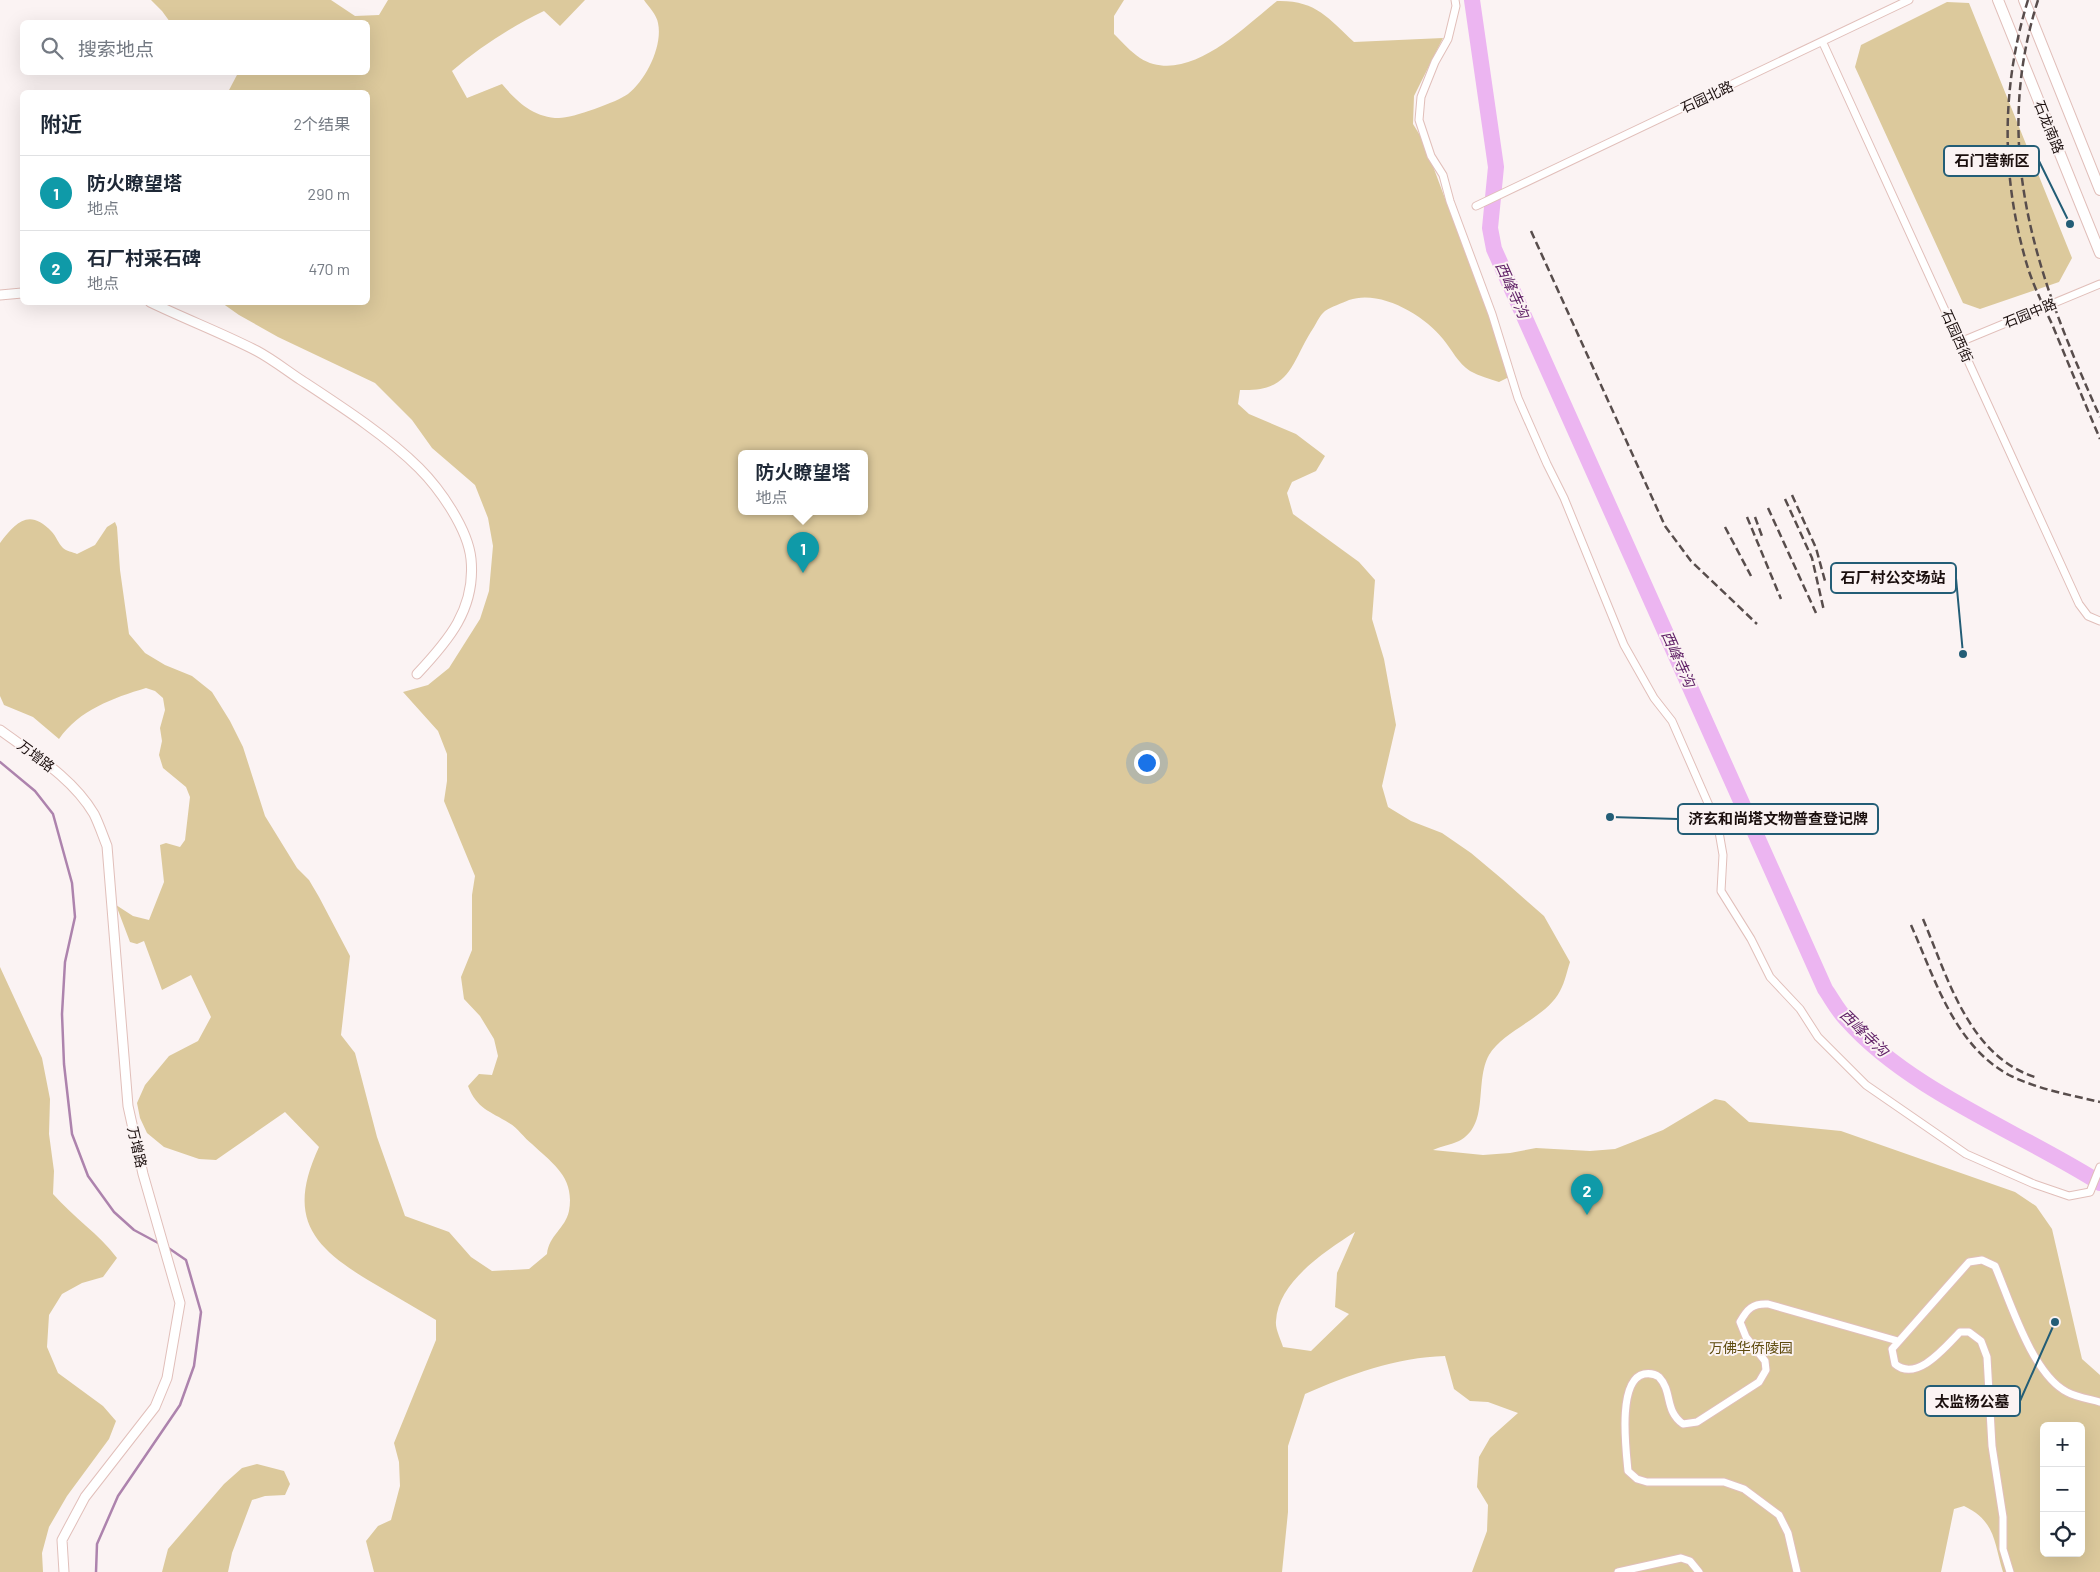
<!DOCTYPE html>
<html lang="zh">
<head>
<meta charset="utf-8">
<style>
  body { margin:0; font-family:Barlow,"Noto Sans SC",sans-serif; background:#f2f2f3; color:#1f2937 }
  .controls { position:absolute; right:15px; bottom:15px; display:grid; overflow:hidden; border-radius:8px; box-shadow:0 5px 20px #0002 }
  .controls button { width:45px; height:45px; display:grid; place-items:center; padding:0; border:0; border-bottom:1px solid #e0e1e3; background:#fff; color:#1f2937; font:25px sans-serif }
  .you { position:absolute; left:1146px; top:762px; width:18px; height:18px; margin:-12px; border:4px solid #fff; border-radius:50%; background:#1a73e8; box-shadow:0 0 0 8px #1a73e833 }
  .badge { display:grid; place-items:center; width:32px; height:32px; border-radius:50%; background:#235d76; color:#fff; font-size:16px; font-weight:700 }
  .pin { position:absolute; translate:-50% -41px; filter:drop-shadow(0 1px 2px #0008) }
  .pin::after { content:''; position:absolute; top:26px; width:18px; height:15px; background:inherit; clip-path:polygon(0 0,100% 0,50% 100%) }
  .popup { position:absolute; left:738px; top:450px; width:130px; height:65px; box-sizing:border-box; display:grid; place-content:center; border-radius:8px; background:#fff; filter:drop-shadow(0 1px 4px #0005); font-size:16px; white-space:nowrap; color:#747a83 }
  .popup b { font-size:19px; color:#1f2937 }
  .popup::after { content:''; position:absolute; left:50%; top:100%; margin-left:-10px; border:10px solid transparent; border-top-color:#fff }
  .list { margin:0; padding:0; list-style:none }
  h2 { display:flex; justify-content:space-between; align-items:center; height:65px; margin:0; padding:0 20px; font-size:21px }
  h2 small { font-size:16px; font-weight:400; color:#747a83 }
  .list li { display:grid; grid-template-columns:32px 1fr auto; gap:15px; align-items:center; box-sizing:border-box; height:75px; padding:0 20px; border-top:1px solid #e0e1e3 }
  .list b { display:block; font-size:19px; white-space:nowrap }
  .list p { margin:0; font-size:16px; white-space:nowrap; color:#747a83 }
  .list em { font-size:16px; font-style:normal; color:#747a83 }
  .icon { flex:none; width:28px; height:28px; fill:none; stroke:currentColor; stroke-width:2; stroke-linecap:round; stroke-linejoin:round }
  .map { position:relative; flex:none; width:2100px; height:1572px; overflow:hidden }
  .search { position:absolute; background:#fff; box-shadow:0 5px 20px #0002; left:20px; top:20px; width:350px; height:55px; display:flex; align-items:center; gap:12px; box-sizing:border-box; padding:0 18px; border-radius:8px; color:#747a83; font-size:19px }
  .panel { position:absolute; background:#fff; box-shadow:0 5px 20px #0002; left:20px; top:90px; width:350px; height:215px; border-radius:8px }
  .map>svg:first-child { display:block }
  .green { fill:#dcc99c; fill-rule:evenodd }
  .lines { fill:none; stroke-linecap:round; stroke-linejoin:round }
  .stream { stroke:#ad83ad; stroke-width:2.5 }
  .river { stroke:#ecb5f1; stroke-width:16 }
  .minor-casing { stroke:#e1bfba; stroke-width:9 }
  .tertiary-casing { stroke:#e1bfba; stroke-width:11 }
  .secondary-casing { stroke:#e1bfba; stroke-width:12 }
  .minor { stroke:#fff; stroke-width:7 }
  .tertiary { stroke:#fff; stroke-width:9 }
  .secondary { stroke:#fff; stroke-width:10 }
  .rail { stroke:#584d4c; stroke-width:2.5; stroke-dasharray:8 4; stroke-linecap:butt }
  .labels { text-anchor:middle; stroke-width:4; stroke-linejoin:round; paint-order:stroke }
  .street-label { font-size:14px; fill:#1b0f0e; stroke:#fbf3f3 }
  .park-label { font-size:14px; fill:#5e4a0d; stroke:#fbf3f3 }
  .water-label { font-size:15px; font-style:italic; fill:#5e1e65; stroke:#fbf3f3 }
  .leader { fill:none; stroke:#235d76; stroke-width:2 }
  .callout-dot { fill:#235d76; stroke:#fbf3f3; stroke-width:2 }
  .callout { fill:#fbf3f3; stroke:#235d76; stroke-width:2 }
  .callout-label { font-size:15px; text-anchor:middle; font-weight:bold; fill:#1b0f0e }
</style>
</head>
<body>
<div class="map">
<svg width="2100" height="1572" viewBox="0 0 2100 1572">
  <rect width="100%" height="100%" fill="#fbf3f3"/>
  <!-- green -->
  <path class="green" d="M151,0H331L355,16L379,15L388,0H585L560,26L544,11C511,27 480,47 452,71L467,98L502,84C516,101 534,118 559,118C573,118 617,102 628,94C646,80 663,46 658,23C657,15 648,6 644,0H1124L1114,16V34C1122,42 1131,52 1140,58C1186,87 1243,28 1277,1C1316,0 1328,18 1354,42L1443,38L1414,96L1413,124L1424,142L1511,376L1499,382C1490,379 1479,376 1470,371C1458,363 1452,350 1443,339C1424,315 1380,289 1349,300C1342,303 1331,307 1325,311C1320,315 1317,322 1314,327C1290,363 1293,392 1240,390L1238,404L1249,414L1296,434L1325,456L1316,471L1292,482L1287,493L1293,514L1359,562L1375,580L1372,619L1384,659L1396,725L1382,786L1388,807L1411,821L1442,833L1471,853L1502,879L1544,916L1570,962C1567,971 1565,982 1560,991C1546,1018 1504,1030 1489,1055C1474,1082 1490,1125 1459,1141C1451,1145 1441,1146 1433,1150L1483,1155L1510,1153L1536,1148L1590,1151L1615,1149L1663,1130L1715,1099L1725,1101L1749,1122L1841,1131L2015,1192L2036,1206L2052,1229L2082,1359L2100,1375V1572H2003C1994,1543 1996,1521 1964,1506L1954,1509L1941,1572H1472L1487,1531L1488,1505L1477,1487L1479,1457L1490,1438L1518,1413L1488,1402L1470,1401L1454,1389L1445,1356C1397,1357 1348,1375 1305,1394L1288,1446V1512L1282,1572H374L366,1541L378,1526L391,1520L400,1486L399,1462L394,1443L436,1340V1320C415,1308 394,1295 373,1283C312,1247 286,1218 319,1147L285,1112L216,1160L199,1159L164,1147L147,1133L140,1118L137,1103L145,1085L169,1056L198,1041L211,1017L191,975L162,990L144,941L137,944L130,942L116,905L133,916L149,920L164,882L160,845L166,843L180,847L185,840L190,797L186,787L163,768L159,755L162,741L160,728L165,710L163,698L155,691L146,688C113,698 79,710 59,739L33,717L4,705L0,696V543C15,523 29,507 52,532C56,536 58,543 63,548C66,551 73,552 77,554L95,545L107,527L115,522L117,527L120,570L129,634L145,653L165,665L192,676L212,692L230,721L243,747L265,816L297,868L309,880L319,897L350,956L341,1035L355,1053L377,1137L405,1216L449,1232L471,1257L492,1271L529,1269L547,1254C549,1235 565,1229 569,1211C575,1177 553,1164 532,1144C524,1138 518,1128 509,1123C490,1111 477,1109 468,1086L479,1074L492,1075L498,1056L494,1039L480,1016L464,999L461,977L472,950V895L475,876L444,801L447,781V754L438,731L403,692L428,685L449,668L480,619L489,591L493,546L488,518L475,485L432,448L412,420L375,383L278,337L239,315L222,303L368,302V92H228L238,73L368,72V22H170L162,11ZM742,454H864V512H742ZM1355,1232L1337,1273L1335,1307L1349,1314L1311,1351L1283,1347C1281,1340 1275,1329 1276,1321C1278,1282 1324,1252 1355,1232ZM2044,1426H2081V1553H2044Z
    M1947,2L1969,3L2072,258L2059,282L1980,309L1963,303L1855,67L1861,45Z
    M0,967L42,1058L50,1099L49,1134L54,1171L53,1194C74,1218 98,1233 117,1258L103,1277L82,1283L62,1294L49,1315L47,1347L58,1373L103,1406L116,1421L109,1439L67,1496L49,1527L42,1553L43,1572H0Z
    M257,1464L284,1471L290,1484L285,1495L265,1496L252,1500L232,1553L228,1572H162L168,1549L224,1484L242,1468Z"/>
  <g class="lines">
    <!-- stream -->
    <path class="stream" d="M0,762L35,791L53,814L72,883L75,917L65,962L62,1014L64,1064L72,1134L88,1176L114,1212L134,1230L160,1244
      M96,1572L97,1544L118,1496L180,1405L194,1366L201,1312L186,1260L167,1247"/>
    <!-- river -->
    <path class="river" d="M1472,0L1496,167L1490,228L1494,249L1825,989C1832,999 1838,1011 1847,1020C1910,1091 2020,1132 2100,1183"/>
    <defs>
      <path id="minor" d="M1455,0L1456,6L1448,39L1435,62L1421,97L1419,120L1431,156L1443,175L1450,201L1492,314L1518,398L1547,464L1564,498L1624,645L1654,698L1672,721L1718,826L1723,855L1721,891L1751,939L1770,977L1800,1009L1818,1037L1866,1085L1966,1154L2034,1184L2069,1196L2090,1192L2100,1167
        M1823,43L2079,604L2088,616L2100,621
        M1476,206L1909,0
        M1960,342L2100,284
        M1618,1572L1681,1558L1690,1561L1699,1572
        M1797,1572L1788,1533L1779,1515L1744,1489L1724,1482H1647L1637,1479L1628,1471C1626,1450 1617,1380 1644,1374C1650,1373 1655,1374 1659,1377C1673,1392 1664,1410 1683,1424L1697,1422L1759,1382L1766,1370L1765,1361L1746,1337L1740,1322C1747,1309 1753,1303 1768,1304L1898,1341
        M2010,1572L2003,1549V1517L1992,1446L1987,1357L1981,1341L1969,1332H1960C1946,1346 1917,1383 1895,1364L1892,1349L1969,1262L1982,1260L1995,1266C2010,1301 2032,1374 2067,1392C2076,1397 2089,1399 2100,1402"/>
      <path id="tertiary" d="M0,295L22,293
        M150,302C185,319 222,333 257,351C272,359 286,370 301,380C339,405 387,436 419,468C440,489 468,529 471,559C476,609 448,641 417,674
        M0,730C34,755 72,777 94,814C99,824 103,836 107,846L128,1106L143,1174L180,1303L167,1378L155,1407L85,1497L62,1540L64,1572"/>
      <path id="secondary" d="M1998,0L2100,253
        M2024,0L2100,190"/>
    </defs>
    <!-- minor casing -->
    <use href="#minor" class="minor-casing"/>
    <!-- tertiary casing -->
    <use href="#tertiary" class="tertiary-casing"/>
    <!-- secondary casing -->
    <use href="#secondary" class="secondary-casing"/>
    <!-- minor -->
    <use href="#minor" class="minor"/>
    <!-- tertiary -->
    <use href="#tertiary" class="tertiary"/>
    <!-- secondary -->
    <use href="#secondary" class="secondary"/>
    <!-- rail -->
    <path class="rail" d="M2028,0C2001,87 2001,177 2027,265C2033,285 2043,305 2052,324C2068,363 2084,401 2100,439
      M2038,0C1990,151 2038,279 2100,417
      M1531,231L1665,526L1691,561L1757,624
      M1792,495L1816,548L1825,581
      M1785,499L1812,558L1824,611
      M1768,508L1816,613
      M1747,517L1781,599
      M1755,517L1763,539
      M1725,527L1751,576
      M1923,919C1948,978 1969,1058 2038,1078
      M1911,925C1935,979 1954,1045 2009,1075C2037,1089 2070,1095 2100,1102"/>
  </g>
  <g class="labels">
    <!-- street labels -->
    <g class="street-label">
      <text transform="translate(1707 97) rotate(-25)" y="5">石园北路</text>
      <text transform="translate(2049 127) rotate(68)" y="5">石龙南路</text>
      <text transform="translate(2030 313) rotate(-22)" y="5">石园中路</text>
      <text transform="translate(1957 336) rotate(66)" y="5">石园西街</text>
      <text transform="translate(36 756) rotate(37)" y="5">万增路</text>
      <text transform="translate(137 1147) rotate(77)" y="5">万增路</text>
    </g>
    <!-- park labels -->
    <g class="park-label">
      <text x="1751" y="1353">万佛华侨陵园</text>
    </g>
    <!-- water labels -->
    <g class="water-label">
      <text transform="translate(1512 290) rotate(66)" y="5">西峰寺沟</text>
      <text transform="translate(1678 659) rotate(66)" y="5">西峰寺沟</text>
      <text transform="translate(1864 1033) rotate(44)" y="5">西峰寺沟</text>
    </g>
  </g>
  <!-- callouts -->
  <path class="leader" d="M2070 224L2039 161M1963 654L1956 578M1610 817L1678 819M2055 1322L2020 1401"/>
  <g class="callout-dot">
    <circle cx="2070" cy="224" r="5"/>
    <circle cx="1963" cy="654" r="5"/>
    <circle cx="1610" cy="817" r="5"/>
    <circle cx="2055" cy="1322" r="5"/>
  </g>
  <g class="callout">
    <rect x="1944" y="146" width="95" height="30" rx="5"/>
    <rect x="1831" y="563" width="125" height="30" rx="5"/>
    <rect x="1678" y="804" width="200" height="30" rx="5"/>
    <rect x="1925" y="1386" width="95" height="30" rx="5"/>
  </g>
  <g class="callout-label">
    <text x="1992" y="166">石门营新区</text>
    <text x="1893" y="583">石厂村公交场站</text>
    <text x="1778" y="824">济玄和尚塔文物普查登记牌</text>
    <text x="1972" y="1407">太监杨公墓</text>
  </g>
</svg>
<div class="controls">
<button>+</button>
<button>−</button>
<button><svg class="icon" aria-label="locate" viewBox="0 0 24 24"><circle cx="12" cy="12" r="6"/><path d="M12 2v4M12 18v4M2 12h4M18 12h4"/></svg></button>
</div>
<div class="you"></div>
<div class="pin badge" style="left:803px;top:573px;background:#0f9aa8">1</div>
<div class="popup"><b>防火瞭望塔</b>地点</div>
<div class="pin badge" style="left:1587px;top:1215px;background:#0f9aa8">2</div>
<div class="search"><svg class="icon" aria-label="search" viewBox="0 0 24 24"><circle cx="10" cy="10" r="6"/><path d="M15 15l6 6"/></svg>搜索地点</div>
<section class="panel">
<h2>附近<small>2个结果</small></h2>
<ul class="list">
<li><span class="badge" style="background:#0f9aa8">1</span><div><b>防火瞭望塔</b><p>地点</p></div><em>290 m</em></li>
<li><span class="badge" style="background:#0f9aa8">2</span><div><b>石厂村采石碑</b><p>地点</p></div><em>470 m</em></li>
</ul>
</section>
</div>
</body>
</html>
